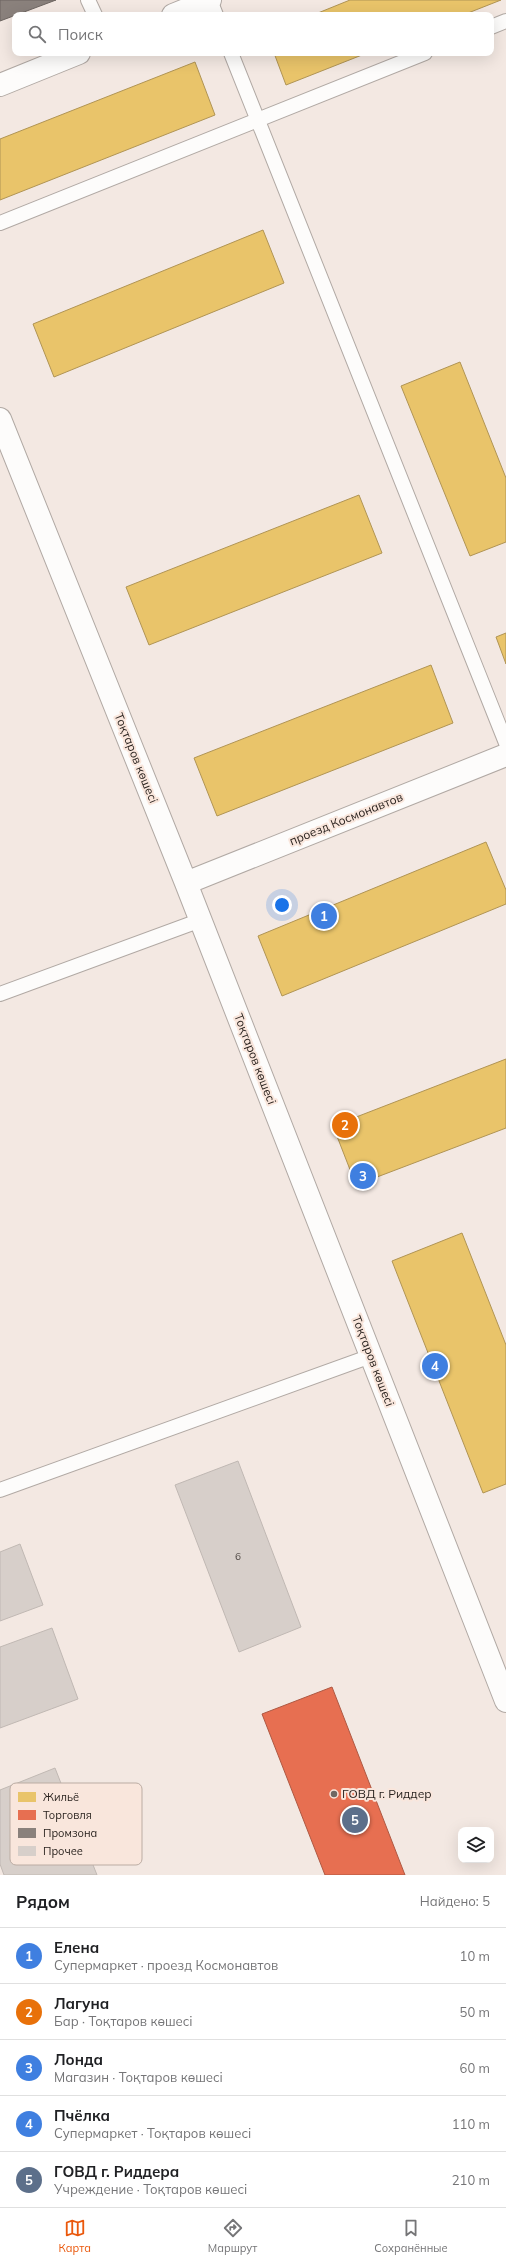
<!DOCTYPE html>
<html lang="ru">
<head>
<meta charset="utf-8">
<style>
  body { margin:0; font-family:Mulish,sans-serif; background:#f2f2f2; color:#202124 }
  .controls { position:absolute; right:12px; bottom:12px; display:grid; overflow:hidden; border-radius:8px; box-shadow:0 4px 16px #0002 }
  .controls button { width:36px; height:36px; display:grid; place-items:center; padding:0; border:0; border-bottom:1px solid #e0e0e0; background:#fff; color:#202124; font:20px sans-serif }
  .you { position:absolute; left:282px; top:905px; width:14px; height:14px; margin:-10px; border:3px solid #fff; border-radius:50%; background:#1a73e8; box-shadow:0 0 0 6px #1a73e833 }
  .badge { display:grid; place-items:center; width:26px; height:26px; border-radius:50%; background:#ea580c; color:#fff; font-size:13px; font-weight:700 }
  .pin { position:absolute; translate:-50% -50%; border:2px solid #fff; box-shadow:0 1px 4px #0006 }
  .list { margin:0; padding:0; list-style:none }
  h2 { display:flex; justify-content:space-between; align-items:center; height:52px; margin:0; padding:0 16px; font-size:17px }
  h2 small { font-size:13px; font-weight:400; color:#757577 }
  .list li { display:grid; grid-template-columns:26px 1fr auto; gap:12px; align-items:center; box-sizing:border-box; height:56px; padding:0 16px; border-top:1px solid #e0e0e0 }
  .list b { display:block; font-size:15px; white-space:nowrap }
  .list p { margin:0; font-size:13px; white-space:nowrap; color:#757577 }
  .list em { font-size:13px; font-style:normal; color:#757577 }
  .icon { flex:none; width:22px; height:22px; fill:none; stroke:currentColor; stroke-width:2; stroke-linecap:round; stroke-linejoin:round }
  .map { position:relative; flex:none; width:506px; height:1875px; overflow:hidden }
  .search { position:absolute; background:#fff; box-shadow:0 4px 16px #0002; left:12px; right:12px; top:12px; height:44px; display:flex; align-items:center; gap:10px; box-sizing:border-box; padding:0 14px; border-radius:8px; color:#757577; font-size:15px }
  .sheet { height:332px; background:#fff }
  nav { display:flex; justify-content:space-around; align-items:center; box-sizing:border-box; height:56px; border-top:1px solid #e0e0e0; background:#fff; font-size:11px; color:#757577 }
  nav a { display:grid; justify-items:center; gap:2px }
  nav .on { color:#ea580c }
  .map>svg:first-child { display:block }
  .homes { fill:#e9c46a; stroke:#b09454 }
  .shops { fill:#e76f51; stroke:#ae5842 }
  .industry { fill:#8a817c; stroke:#6d6560 }
  .building { fill:#d7cfca; stroke:#c0b8b3 }
  .lines { fill:none; stroke-linecap:round; stroke-linejoin:round }
  .lane-casing { stroke:#b1a9a4; stroke-width:16 }
  .street-casing { stroke:#b1a9a4; stroke-width:24 }
  .secondary-casing { stroke:#b1a9a4; stroke-width:24 }
  .lane { stroke:#fdfcfb; stroke-width:14 }
  .street { stroke:#fdfcfb; stroke-width:22 }
  .secondary { stroke:#fdfcfb; stroke-width:22 }
  .poi-dot { fill:#706863; stroke:#f9e6dc; stroke-width:1.5 }
  .labels { text-anchor:middle; stroke-width:4; stroke-linejoin:round; paint-order:stroke }
  .number-label { font-size:10px; fill:#554e4a }
  .street-label { font-size:12px; fill:#2a231f; stroke:#f9e6dc }
  .poi-label { font-size:12px; fill:#2a231f; stroke:#f9e6dc; text-anchor:start }
  .key { fill:#f9e6dc; stroke:#bbaca3; stroke-width:1 }
  .key-label { font-size:11px; fill:#2a231f }
</style>
</head>
<body>
<div class="map">
<svg width="506" height="1875" viewBox="0 0 506 1875">
  <rect width="100%" height="100%" fill="#f3e8e2"/>
  <!-- homes -->
  <path class="homes" d="M350,0H501L463,15H313Z
    M274,53H367L286,85Z
    M195,62L215,115L0,200V139Z
    M263,230L284,283L54,377L33,324Z
    M460,362L506,478V542L470,556L401,386Z
    M359,495L382,553L149,645L126,587Z
    M506,633V664L496,637Z
    M431,665L453,723L217,816L194,758Z
    M486,842L506,890V904L282,996L258,936Z
    M506,1059V1128L356,1185L333,1126Z
    M462,1233L506,1345V1484L483,1493L392,1261Z"/>
  <!-- shops -->
  <path class="shops" d="M332,1687L405,1875H325L262,1714Z"/>
  <!-- industry -->
  <path class="industry" d="M0,0H56L0,21Z"/>
  <!-- building -->
  <path class="building" d="M238,1461L301,1627L239,1652L175,1485Z
    M20,1544L43,1605L0,1621V1552Z
    M52,1628L78,1699L0,1728V1647Z
    M55,1768L97,1875H4L0,1864V1790Z"/>
  <g class="lines">
    <defs>
      <path id="lane" d="M88,0L95,15
        M210,0L216,15
        M491,27L506,21
        M231,53L506,743
        M0,223L425,53
        M0,994L201,920
        M0,1490L371,1356"/>
      <path id="street" d="M0,419L186,883L506,1701
        M186,883L506,755"/>
      <path id="secondary" d="M173,15L210,0
        M0,85L79,53"/>
    </defs>
    <!-- lane casing -->
    <use href="#lane" class="lane-casing"/>
    <!-- street casing -->
    <use href="#street" class="street-casing"/>
    <!-- secondary casing -->
    <use href="#secondary" class="secondary-casing"/>
    <!-- lane -->
    <use href="#lane" class="lane"/>
    <!-- street -->
    <use href="#street" class="street"/>
    <!-- secondary -->
    <use href="#secondary" class="secondary"/>
  </g>
  <!-- markers -->
  <circle class="poi-dot" cx="334" cy="1794" r="4"/>
  <g class="labels">
    <!-- number labels -->
    <g class="number-label">
      <text x="238" y="1560">6</text>
    </g>
    <!-- street labels -->
    <g class="street-label">
      <text transform="translate(136 758) rotate(68)" y="4">Тоқтаров көшесі</text>
      <text transform="translate(346 819) rotate(-22)" y="4">проезд Космонавтов</text>
      <text transform="translate(255 1059) rotate(69)" y="4">Тоқтаров көшесі</text>
      <text transform="translate(373 1361) rotate(69)" y="4">Тоқтаров көшесі</text>
    </g>
    <!-- poi labels -->
    <g class="poi-label">
      <text x="342" y="1798">ГОВД г. Риддер</text>
    </g>
  </g>
  <!-- legend -->
  <rect x="10" y="1783" width="132" height="82" rx="6" class="key"/>
  <rect x="18" y="1792" width="18" height="10" fill="#e9c46a"/>
  <rect x="18" y="1810" width="18" height="10" fill="#e76f51"/>
  <rect x="18" y="1828" width="18" height="10" fill="#8a817c"/>
  <rect x="18" y="1846" width="18" height="10" fill="#d7cfca"/>
  <g class="key-label">
    <text x="43" y="1801">Жильё</text>
    <text x="43" y="1819">Торговля</text>
    <text x="43" y="1837">Промзона</text>
    <text x="43" y="1855">Прочее</text>
  </g>
</svg>
<div class="controls">
<button><svg class="icon" aria-label="layers" viewBox="0 0 24 24"><path d="M12 4l9 5-9 5-9-5zM3 14l9 5 9-5"/></svg></button>
</div>
<div class="you"></div>
<div class="pin badge" style="left:324px;top:916px;background:#3f7fe0">1</div>
<div class="pin badge" style="left:345px;top:1125px;background:#e8710a">2</div>
<div class="pin badge" style="left:363px;top:1176px;background:#3f7fe0">3</div>
<div class="pin badge" style="left:435px;top:1366px;background:#3f7fe0">4</div>
<div class="pin badge" style="left:355px;top:1820px;background:#5c6f8a">5</div>
<div class="search"><svg class="icon" aria-label="search" viewBox="0 0 24 24"><circle cx="10" cy="10" r="6"/><path d="M15 15l6 6"/></svg>Поиск</div>
</div>
<section class="sheet">
<h2>Рядом<small>Найдено: 5</small></h2>
<ul class="list">
<li><span class="badge" style="background:#3f7fe0">1</span><div><b>Елена</b><p>Супермаркет · проезд Космонавтов</p></div><em>10 m</em></li>
<li><span class="badge" style="background:#e8710a">2</span><div><b>Лагуна</b><p>Бар · Тоқтаров көшесі</p></div><em>50 m</em></li>
<li><span class="badge" style="background:#3f7fe0">3</span><div><b>Лонда</b><p>Магазин · Тоқтаров көшесі</p></div><em>60 m</em></li>
<li><span class="badge" style="background:#3f7fe0">4</span><div><b>Пчёлка</b><p>Супермаркет · Тоқтаров көшесі</p></div><em>110 m</em></li>
<li><span class="badge" style="background:#5c6f8a">5</span><div><b>ГОВД г. Риддера</b><p>Учреждение · Тоқтаров көшесі</p></div><em>210 m</em></li>
</ul>
</section>
<nav>
<a class="on"><svg class="icon" aria-label="map" viewBox="0 0 24 24"><path d="M3 6l6-2 6 2 6-2v14l-6 2-6-2-6 2zM9 4v14M15 6v14"/></svg>Карта</a>
<a><svg class="icon" aria-label="directions" viewBox="0 0 24 24"><path d="M12 3l9 9-9 9-9-9zM9 14v-3h6M13 9l2 2-2 2"/></svg>Маршрут</a>
<a><svg class="icon" aria-label="saved" viewBox="0 0 24 24"><path d="M7 4h10v16l-5-4-5 4z"/></svg>Сохранённые</a>
</nav>
</body>
</html>
